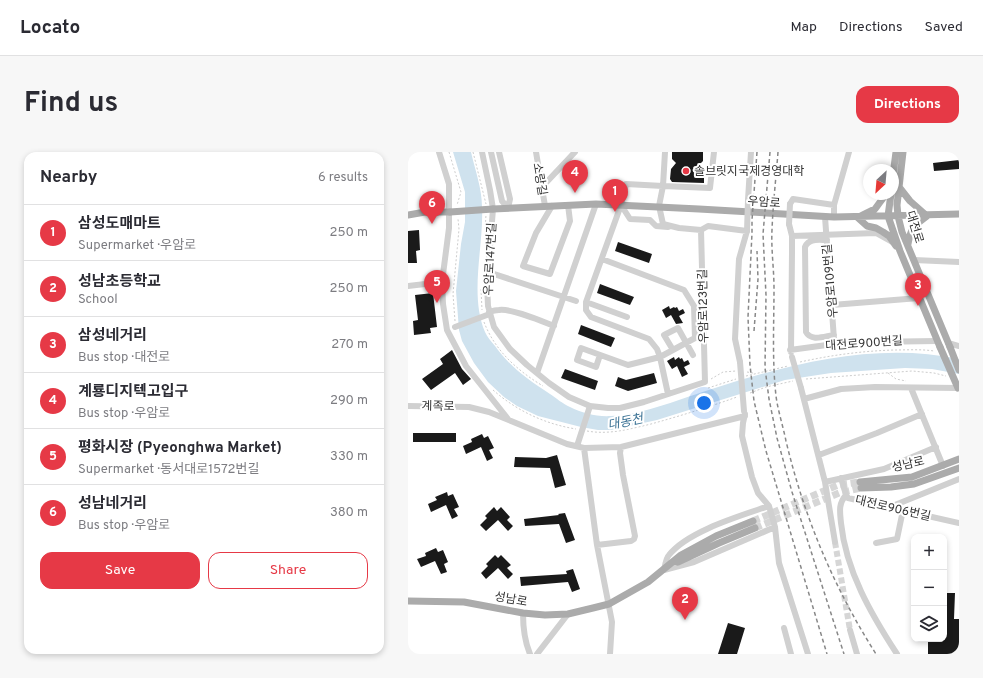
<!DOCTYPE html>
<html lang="en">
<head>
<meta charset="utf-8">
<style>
  body { margin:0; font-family:Overpass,"Noto Sans KR",sans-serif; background:#f7f7f7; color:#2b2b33 }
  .controls { position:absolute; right:12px; bottom:12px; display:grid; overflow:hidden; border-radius:8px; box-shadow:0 2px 6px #0003 }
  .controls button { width:36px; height:36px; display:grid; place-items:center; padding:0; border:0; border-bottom:1px solid #e1e1e2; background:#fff; color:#2b2b33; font:20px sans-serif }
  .compass { position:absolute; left:455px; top:12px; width:36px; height:36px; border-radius:50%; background:#fff; box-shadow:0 2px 6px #0003; rotate:206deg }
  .you { position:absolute; left:296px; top:251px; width:14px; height:14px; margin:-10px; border:3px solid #fff; border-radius:50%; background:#1a73e8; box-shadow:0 0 0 6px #1a73e833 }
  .badge { display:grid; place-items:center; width:26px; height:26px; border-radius:50%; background:#e63946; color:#fff; font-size:13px; font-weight:700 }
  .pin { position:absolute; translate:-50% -33px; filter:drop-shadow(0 1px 2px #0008) }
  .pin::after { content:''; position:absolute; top:21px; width:14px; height:12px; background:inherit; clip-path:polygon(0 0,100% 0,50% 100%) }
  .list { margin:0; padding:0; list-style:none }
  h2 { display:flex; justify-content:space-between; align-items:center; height:52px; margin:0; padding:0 16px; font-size:17px }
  h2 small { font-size:13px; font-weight:400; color:#7c7c81 }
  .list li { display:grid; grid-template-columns:26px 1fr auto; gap:12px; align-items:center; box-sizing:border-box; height:56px; padding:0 16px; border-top:1px solid #e1e1e2 }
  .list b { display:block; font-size:15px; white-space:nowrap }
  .list p { margin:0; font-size:13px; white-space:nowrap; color:#7c7c81 }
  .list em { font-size:13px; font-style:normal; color:#7c7c81 }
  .actions { display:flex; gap:8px; padding:12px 16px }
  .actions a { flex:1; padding:9px 0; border:1px solid #e63946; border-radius:12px; text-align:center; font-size:14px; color:#e63946 }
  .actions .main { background:#e63946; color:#fff }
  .icon { flex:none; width:22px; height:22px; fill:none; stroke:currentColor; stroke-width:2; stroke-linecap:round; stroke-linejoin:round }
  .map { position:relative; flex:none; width:551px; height:502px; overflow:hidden; border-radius:12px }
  header { display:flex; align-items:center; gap:24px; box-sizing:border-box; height:56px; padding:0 20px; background:#fff; border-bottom:1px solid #e1e1e2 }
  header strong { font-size:19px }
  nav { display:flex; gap:22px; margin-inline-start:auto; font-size:14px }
  .intro { display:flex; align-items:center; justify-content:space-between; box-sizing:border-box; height:96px; padding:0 24px }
  h1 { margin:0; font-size:28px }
  .button { padding:10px 18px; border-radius:12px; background:#e63946; color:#fff; font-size:14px; font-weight:700 }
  main { display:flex; gap:24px; padding:0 24px }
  aside { flex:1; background:#fff; border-radius:12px; box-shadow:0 2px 6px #0003 }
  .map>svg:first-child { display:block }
  .water { fill:#cfe2ee }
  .building { fill:#1a1a1a }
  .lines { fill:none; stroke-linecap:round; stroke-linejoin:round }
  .minor-tunnel { stroke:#d6d6d6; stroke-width:6; stroke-dasharray:6 3; stroke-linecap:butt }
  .major-tunnel { stroke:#d6d6d6; stroke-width:7; stroke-dasharray:7 3.5; stroke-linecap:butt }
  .path { stroke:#cdcdcd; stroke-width:1; stroke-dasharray:2 2; stroke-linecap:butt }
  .minor { stroke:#d0d0d0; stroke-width:6 }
  .major { stroke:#ababab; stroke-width:7 }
  .rail { stroke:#888; stroke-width:1.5; stroke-dasharray:4 3; stroke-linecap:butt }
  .minor-bridge { stroke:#d0d0d0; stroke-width:6 }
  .major-bridge { stroke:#ababab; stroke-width:7 }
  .poi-dot { fill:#e63946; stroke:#fff; stroke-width:1.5 }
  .labels { text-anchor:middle; stroke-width:4; stroke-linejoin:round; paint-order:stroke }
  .poi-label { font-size:12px; fill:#333; stroke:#fff; text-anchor:start }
  .street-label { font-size:12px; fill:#333; stroke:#fff }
  .water-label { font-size:13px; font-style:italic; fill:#3f7597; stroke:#fff }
</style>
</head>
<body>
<header>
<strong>Locato</strong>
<nav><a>Map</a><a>Directions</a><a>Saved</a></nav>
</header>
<div class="intro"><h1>Find us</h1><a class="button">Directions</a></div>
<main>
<aside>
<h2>Nearby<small>6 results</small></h2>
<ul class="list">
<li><span class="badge">1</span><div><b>삼성도매마트</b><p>Supermarket · 우암로</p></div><em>250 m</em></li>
<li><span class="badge">2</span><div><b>성남초등학교</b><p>School</p></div><em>250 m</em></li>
<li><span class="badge">3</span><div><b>삼성네거리</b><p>Bus stop · 대전로</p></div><em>270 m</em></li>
<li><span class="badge">4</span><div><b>계룡디지텍고입구</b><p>Bus stop · 우암로</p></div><em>290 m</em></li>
<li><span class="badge">5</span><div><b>평화시장 (Pyeonghwa Market)</b><p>Supermarket · 동서대로1572번길</p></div><em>330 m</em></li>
<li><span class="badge">6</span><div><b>성남네거리</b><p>Bus stop · 우암로</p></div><em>380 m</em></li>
</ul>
<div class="actions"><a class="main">Save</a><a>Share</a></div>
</aside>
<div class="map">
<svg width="551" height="502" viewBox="0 0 551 502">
  <rect width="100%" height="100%" fill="#fff"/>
  <!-- water -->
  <path class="water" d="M45,0H63C67,18 74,36 74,55C76,94 61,142 77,180C79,185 83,189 87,194C102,215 120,228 142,242C148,246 155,252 162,255C174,261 189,265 203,264C238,262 274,246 307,236C385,211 469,190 551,207V222L524,217L497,216L423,221L377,228L249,268L203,278H190L173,275L130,264L109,254L96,245L80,230L66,211L54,189L51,178L48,139L53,92L57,70V40Z"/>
  <!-- building -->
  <path class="building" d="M264,0H295V9L291,13L296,18V31L264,30L262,27L263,17L268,11L264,7Z
    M551,8V17L526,19L525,11Z
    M11,78L12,98L8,99L9,111H0V79Z
    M210,90L244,102L241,111L207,99Z
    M192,132L226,145L222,153L189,141Z
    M25,141L29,175L22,176L23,181L6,183L5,169L10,168L7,143Z
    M261,154L262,157L266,155L267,156L269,155L271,159L275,157L277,161L271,164L275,171L268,172L263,163L258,166L254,158Z
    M173,173L207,186L203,195L170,182Z
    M44,198L54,217L63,227L55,233L47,221L23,238L14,227L35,212L32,207Z
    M266,205L267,208L271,205L272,207L274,206L276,210L280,208L282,212L276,215L280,222L274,225L269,214L264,217L259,209Z
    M157,217L190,229L187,238L153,226Z
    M246,221L249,231L220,239L207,234L210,225L218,228Z
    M5,281H48V290H5Z
    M74,282L76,286L80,284L86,296L81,298L85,306L79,309L73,295L58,302L55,294L64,290L63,287Z
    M149,303L158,333L147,336L142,316L106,315L107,305L138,306Z
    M39,340L40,344L45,342L51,355L46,357L50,364L44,367L38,353L23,360L20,352L29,348L27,345Z
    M86,355L89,359L93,355L102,365L99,368L105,374L100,379L90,368L78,379L72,373L79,366L77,364Z
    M157,361L167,388L158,391L151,372L117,374L116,367L151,363L150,362Z
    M28,396L30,400L35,398L40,410L36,412L39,420L33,422L27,409L13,415L9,407L18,404L17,401Z
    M87,403L90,406L93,403L103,413L99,416L105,422L100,427L90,416L78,427L73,421L80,414L78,412Z
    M165,417L172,437L164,440L160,430L113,434L112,425L159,422L158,419Z
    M536,441H547L546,467H551V502H520V487H536Z
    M320,471L337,476L329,502H310Z"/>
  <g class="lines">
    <!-- minor-tunnel -->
    <path class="minor-tunnel" d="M427,390L442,478"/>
    <!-- major-tunnel -->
    <path class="major-tunnel" d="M345,369L430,333L452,330
      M347,376L431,341L453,336"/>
    <!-- path -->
    <path class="path" d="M41,0L53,40L49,53
      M65,0L78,52
      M77,78L78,63
      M73,137L74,158
      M47,169L45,142L51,77L50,67
      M76,170C87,199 110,219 135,234
      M392,210C424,203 454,199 486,198C499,198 513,197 526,199
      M339,220L345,221
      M480,221L488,227L498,229
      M338,224L380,214
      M303,227L315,220L328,219
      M398,227L504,219L526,221L538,224
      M300,236L328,227
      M85,238C109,259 137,272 168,277
      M342,241L358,235L385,229
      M179,279C201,283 222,277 243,272C272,264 301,255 329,245"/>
    <!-- minor -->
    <path class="minor" d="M31,0L41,32V76L34,130L35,152L39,178L58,214L100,267
      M74,0L82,38L85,57L79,132L80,154L86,175L102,197L119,213L141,231L161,245L182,254L200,256H212L236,250L297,230L293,78
      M83,0L94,49L100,56
      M91,0L102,47L100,56
      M128,0L137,54
      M257,0L255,34L218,32L213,53L178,150V158L183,165L241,187L249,197L252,205L260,242
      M306,0L302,36L255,34L251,54L255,72L271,76L293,78L300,74L339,79L331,107L327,187L332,210
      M134,35L167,0
      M340,48L343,0
      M382,52L385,47L426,53
      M213,53L222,67L242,68L248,74L260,75
      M144,54L128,81L115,114L142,122L162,69L160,53
      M417,65L426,187
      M426,65V53L441,0
      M381,72L384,84V100L383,200
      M384,84L468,81L486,91
      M419,88C410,88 401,86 397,95L398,180C403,190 417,184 426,183
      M506,108L551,110
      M80,120L168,149
      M0,134L34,130
      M178,150L219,165
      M424,153L511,146
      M81,160C84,159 88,158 91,158C103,156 133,169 146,174
      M540,191L551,194
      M265,198L256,183L270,176L285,203
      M382,198L426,192L460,190L529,189
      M192,203L188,215L169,208L173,196L220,213L252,205L287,186L286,154L276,138L194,107
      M129,221L188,52
      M393,236L417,330L427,390
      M503,236L535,314
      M396,247L433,237L467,235L550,236
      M0,254L61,255L81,260L159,292L176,296L213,295L337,264
      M337,262L335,271L334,284L344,325L350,341L361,354L367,375L371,411L400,502
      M176,296L189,393L204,470L202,502
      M411,303L469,281L514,262
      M433,326L438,343L440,346L551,371
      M417,330L476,317L528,295
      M438,343C430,352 432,360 433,371C438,419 463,462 489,502
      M482,355L551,327
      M468,391L489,387L495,358
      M189,393L223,389L226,387L227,384L215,323L212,301L213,295
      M256,418C257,413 258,406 261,403C280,379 332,364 361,354
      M256,418L286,410L367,375
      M115,461C115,476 116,488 122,502
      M376,476L383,502
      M442,478L449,502
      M129,502L160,462"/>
    <!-- major -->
    <path class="major" d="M495,0L489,53L490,64L494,80L542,195
      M485,23L488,0
      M491,35L502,49L519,64
      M483,42L480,64L492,99L532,195
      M85,57L188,52L291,57L426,65L551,62
      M0,63L17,60H42
      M453,64L467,57L478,42
      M449,65L459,74L468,76L475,80L481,84L488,94
      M500,92C503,75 506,74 519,64
      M452,330L504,325L551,307
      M453,336L483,335L506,332L551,316
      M270,410L311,391L347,376
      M0,449L56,450L115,461L137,463L160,462L185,456L201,452L240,430L273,403L308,384L345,369"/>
    <!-- rail -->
    <path class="rail" d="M349,0L344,68V81L340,165L342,213L346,249L358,299L419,502
      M362,0L355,82L358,143L357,216L361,247L369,286L384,340L436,502
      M370,0C368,26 365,52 364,78C363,97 366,117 366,136C366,172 364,208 368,244C370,259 375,274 378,289C396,365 426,436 468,502
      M346,179L350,127L349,99"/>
    <!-- minor-bridge -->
    <path class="minor-bridge" d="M381,72L382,52
      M339,79L340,48
      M47,175L79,163
      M384,205L393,236
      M332,210L336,259
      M169,294L182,254"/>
    <!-- major-bridge -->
    <path class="major-bridge" d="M42,60L85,57
      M532,195L550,236
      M542,195L551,218"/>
  </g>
  <!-- markers -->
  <circle class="poi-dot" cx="278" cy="19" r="4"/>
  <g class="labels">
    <!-- poi labels -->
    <g class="poi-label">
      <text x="286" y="23">솔브릿지국제경영대학</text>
    </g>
    <!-- street labels -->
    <g class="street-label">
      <text transform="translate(132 27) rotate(80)" y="4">소랑길</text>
      <text transform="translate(356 50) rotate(4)" y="4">우암로</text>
      <text transform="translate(507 75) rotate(73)" y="4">대전로</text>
      <text transform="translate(82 107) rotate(-87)" y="4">우암로147번길</text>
      <text transform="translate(422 129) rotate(-95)" y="4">우암로109번길</text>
      <text transform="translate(295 154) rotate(-91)" y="4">우암로123번길</text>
      <text transform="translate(456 191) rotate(-4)" y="4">대전로900번길</text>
      <text transform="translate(30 254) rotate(1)" y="4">계족로</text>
      <text transform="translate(500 312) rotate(-13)" y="4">성남로</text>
      <text transform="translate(485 356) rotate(13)" y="4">대전로906번길</text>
      <text transform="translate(103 447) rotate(10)" y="4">성남로</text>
    </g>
    <!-- water labels -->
    <g class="water-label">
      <text transform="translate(217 269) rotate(-12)" y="5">대동천</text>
    </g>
  </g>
</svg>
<div class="controls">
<button>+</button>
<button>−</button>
<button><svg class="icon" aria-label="layers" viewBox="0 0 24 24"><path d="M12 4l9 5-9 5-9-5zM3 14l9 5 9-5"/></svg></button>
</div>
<svg class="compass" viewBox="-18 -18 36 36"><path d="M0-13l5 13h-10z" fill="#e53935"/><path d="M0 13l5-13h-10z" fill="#7c7c81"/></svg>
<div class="you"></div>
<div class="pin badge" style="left:207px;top:60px">1</div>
<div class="pin badge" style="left:277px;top:468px">2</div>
<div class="pin badge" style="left:510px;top:154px">3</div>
<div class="pin badge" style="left:167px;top:41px">4</div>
<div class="pin badge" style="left:29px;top:151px">5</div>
<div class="pin badge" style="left:24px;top:72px">6</div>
</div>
</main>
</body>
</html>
